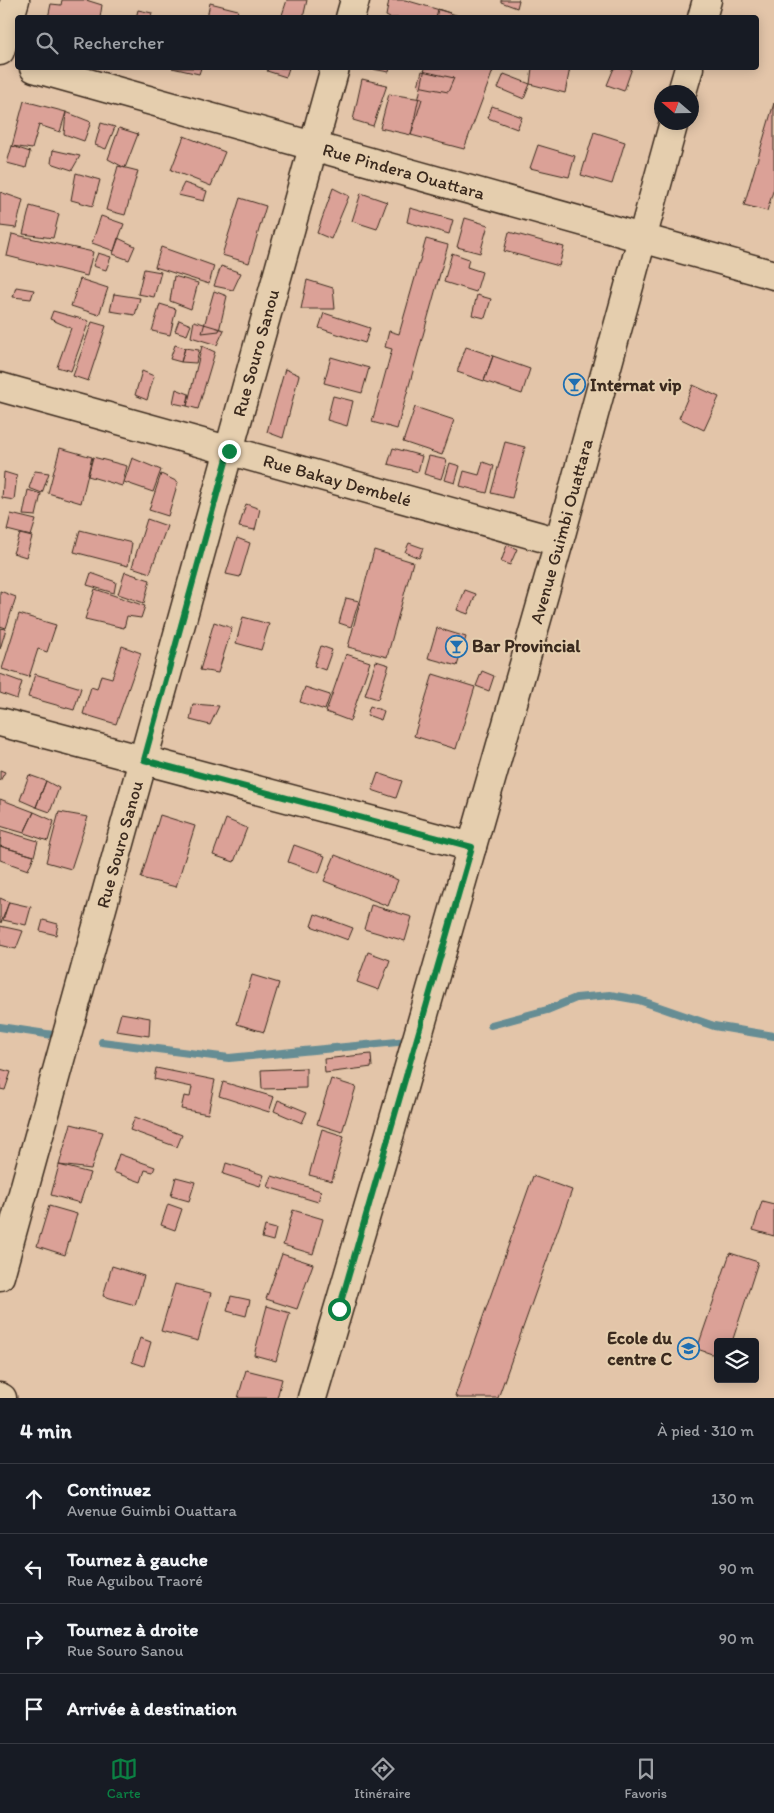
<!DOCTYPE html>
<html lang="fr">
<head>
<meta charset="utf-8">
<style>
  body { margin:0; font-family:Itim,sans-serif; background:#242831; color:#f1f3f6 }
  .controls { position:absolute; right:15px; bottom:15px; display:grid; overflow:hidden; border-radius:5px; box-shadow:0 2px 12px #0003 }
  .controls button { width:45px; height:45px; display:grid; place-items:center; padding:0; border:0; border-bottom:1px solid #363941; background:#171b24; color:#f1f3f6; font:25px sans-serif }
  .compass { position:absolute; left:654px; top:85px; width:45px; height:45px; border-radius:50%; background:#171b24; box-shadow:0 2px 12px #0003; rotate:290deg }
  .stop { position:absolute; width:15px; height:15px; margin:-11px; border:4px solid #0b8043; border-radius:50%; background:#fff }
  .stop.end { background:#0b8043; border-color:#fff; box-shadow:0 1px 5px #0008 }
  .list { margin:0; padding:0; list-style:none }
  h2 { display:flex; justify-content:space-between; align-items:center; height:65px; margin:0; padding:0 20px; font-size:21px }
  h2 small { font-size:16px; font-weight:400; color:#9ea1a6 }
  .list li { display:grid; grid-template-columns:32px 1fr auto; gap:15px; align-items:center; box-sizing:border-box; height:70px; padding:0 20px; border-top:1px solid #363941 }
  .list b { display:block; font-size:19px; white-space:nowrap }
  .list p { margin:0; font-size:16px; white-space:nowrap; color:#9ea1a6 }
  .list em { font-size:16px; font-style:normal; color:#9ea1a6 }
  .icon { flex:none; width:28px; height:28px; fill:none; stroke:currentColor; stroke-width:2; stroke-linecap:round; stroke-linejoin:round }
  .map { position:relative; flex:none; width:774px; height:1398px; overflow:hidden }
  .search { position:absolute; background:#171b24; box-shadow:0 2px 12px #0003; left:15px; right:15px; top:15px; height:55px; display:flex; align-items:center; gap:12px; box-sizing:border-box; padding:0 18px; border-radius:5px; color:#9ea1a6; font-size:19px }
  .sheet { height:345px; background:#171b24 }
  nav { display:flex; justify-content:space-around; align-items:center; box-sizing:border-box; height:70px; border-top:1px solid #363941; background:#171b24; font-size:14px; color:#9ea1a6 }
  nav a { display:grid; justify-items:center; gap:2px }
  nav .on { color:#0b8043 }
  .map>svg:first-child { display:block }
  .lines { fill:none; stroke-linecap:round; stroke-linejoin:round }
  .stream { stroke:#668d94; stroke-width:8 }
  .building { fill:#dba197; stroke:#3b2a1e }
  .minor-casing { stroke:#3b2a1e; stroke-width:31 }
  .minor { stroke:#e5ceae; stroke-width:28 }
  .route { stroke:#0b8043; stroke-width:6 }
  .labels { text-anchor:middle; stroke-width:4; stroke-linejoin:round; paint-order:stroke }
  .street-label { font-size:18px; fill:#3b2a1e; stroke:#e5ceae }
  .poi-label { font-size:18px; font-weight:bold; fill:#3b2a1e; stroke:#e5ceae; text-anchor:start }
</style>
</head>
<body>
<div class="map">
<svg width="774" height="1398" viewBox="0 0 774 1398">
  <rect width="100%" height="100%" fill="#e3c5a9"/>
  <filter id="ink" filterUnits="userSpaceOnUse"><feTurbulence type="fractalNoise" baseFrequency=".02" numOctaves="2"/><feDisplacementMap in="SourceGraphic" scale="10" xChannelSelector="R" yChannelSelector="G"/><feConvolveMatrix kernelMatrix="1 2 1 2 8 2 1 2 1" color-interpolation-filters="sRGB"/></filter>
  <g filter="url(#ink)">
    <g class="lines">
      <!-- stream -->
      <path class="stream" d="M491,1025L547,1010L576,998L610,995L639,1000L714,1026L774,1036
        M0,1027L53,1035
        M102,1042L229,1058L408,1041"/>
    </g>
    <!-- building -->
    <path class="building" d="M62,0H86L102,5L100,18H48L51,4L61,5Z
      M287,0H307L303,18H281Z
      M389,0H405L450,13L448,18H390L386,16Z
      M501,0H519L517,8L501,2Z
      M210,3L238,10L236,18H207Z
      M438,9L465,18H436Z
      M138,10L152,13L151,18H136Z
      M172,68H201L199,74Z
      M269,68H289L286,77L267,71Z
      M367,68H390L389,72Z
      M425,68H494L464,149L411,135Z
      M532,68H570L565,93L530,84Z
      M614,68H632L624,91L607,85Z
      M422,71L454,78L448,92L418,86Z
      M504,74L530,84L524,99L498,88Z
      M362,79L387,85L373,126L353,120Z
      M389,94L422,99L411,135L380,128Z
      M24,101L66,112L60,132L39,125L32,149L12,146Z
      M774,103V188L767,211L744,205Z
      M492,106L522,117L517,129L488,118Z
      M66,112L91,122L84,141L64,134Z
      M101,123L115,127L106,149L95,145Z
      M119,128L138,134L125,168L108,159Z
      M594,132L625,142L612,184L581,175Z
      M184,136L225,152L211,186L171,170Z
      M538,145L575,156L569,177L530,168Z
      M12,146L30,152L26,168L7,163Z
      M53,150L80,156L72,170L51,163Z
      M118,166L138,171L125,215L106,210Z
      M76,173L100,180L93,206L71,200Z
      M184,183L207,191L204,201L178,195Z
      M333,188L349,196L331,239L317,233Z
      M0,192L23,200L16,228L0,226Z
      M361,193L387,202L377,229L352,221Z
      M240,198L266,206L249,263L222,255Z
      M30,206L59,214L53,238L23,234Z
      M410,208L453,220L449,234L407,222Z
      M101,216L124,224L114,251L92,243Z
      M465,218L488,225L480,253L457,247Z
      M509,232L564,247L559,266L504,251Z
      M12,234L93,252L87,276L7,256Z
      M118,238L135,246L129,260L113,254Z
      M426,239L448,245L397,429L372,422L392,349L385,347L389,331L399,334Z
      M161,247L214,266L209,284L155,267Z
      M98,253L111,257L106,270L93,266Z
      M452,253L469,259L467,267L482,272L476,292L444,282Z
      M221,266L241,273L233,290L214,286Z
      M144,269L161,272L154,297L138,294Z
      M174,276L198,283L191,309L170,301Z
      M80,279L108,288L99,315L71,306Z
      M307,280L333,288L335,309H301Z
      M16,287L34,290L31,299L13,297Z
      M214,291L227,296L219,331L202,333Z
      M114,294L140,298L135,315L110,311Z
      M477,295L491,299L485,318L472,315Z
      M160,304L176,309L170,335L152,331Z
      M53,311L89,321L71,371L57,367L71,328L50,319Z
      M324,313L370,328L365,343L319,328Z
      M179,320L191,325L187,335L175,331Z
      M194,321L224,330L217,345L191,337Z
      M92,322L106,326L88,381L73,376Z
      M175,345L185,348L181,362L170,359Z
      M202,346L215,352L198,409L187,406Z
      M466,347L493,356L484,381L457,372Z
      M185,348L199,350L196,363L181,362Z
      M493,356L530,369L522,394L484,381Z
      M331,357L369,368L362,393L324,383Z
      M285,369L299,375L283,438L267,432Z
      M142,371L154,376L147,400L135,395Z
      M693,385L719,397L704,430L679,418Z
      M176,389L189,394L187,406L173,403Z
      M333,396L353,401L347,426L327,420Z
      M415,407L454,420L442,455L403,442Z
      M505,442L525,447L512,498L491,493Z
      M60,448L92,457L81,503L48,493Z
      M393,448L422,456L418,472L388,464Z
      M429,456L447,460L441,479L424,474Z
      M93,457L127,466L122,486L88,476Z
      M132,458L161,470L153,492L124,482Z
      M483,462L494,466L487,493L460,486L464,471L479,475Z
      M450,463L460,466L455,483L445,480Z
      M35,471L49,473L42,493L29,488Z
      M4,472L17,476L14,500L2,498Z
      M161,474L178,482L168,516L149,510Z
      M28,490L41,494L36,516L23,515Z
      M246,504L260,509L255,530L239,527Z
      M11,514L36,520L31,536L7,530Z
      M147,519L167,526L150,573L132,567Z
      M80,530L132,543L128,566L74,552Z
      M20,534L32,537L26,557L13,553Z
      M237,538L250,543L240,577L226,574Z
      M409,543L423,548L419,558L405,552Z
      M507,545L517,549L510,565L501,562Z
      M374,550L413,562L387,657L348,647Z
      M125,572L150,580L144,603L118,594Z
      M91,573L116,582L114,593L87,585Z
      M95,589L145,606L141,618L127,616L124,628L85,619Z
      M465,590L476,594L468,614L457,610Z
      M0,591L16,597L6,628L0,626Z
      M346,598L359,601L351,627L339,623Z
      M19,614L56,625L47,652L38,649L29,677L2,669Z
      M243,617L269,624L261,650L236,643Z
      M214,622L232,628L218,673L200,670Z
      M0,628L6,629L0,649Z
      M437,628L466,637L457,666L428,658Z
      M122,646L141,653L116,724L83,714L91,687L97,689L101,675L112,678Z
      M321,646L332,650L325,670L314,666Z
      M346,654L370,662L350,721L326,712Z
      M376,661L389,665L378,699L365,695Z
      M482,671L494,676L489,691L476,686Z
      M0,674L22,682L17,699L0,693Z
      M35,674L81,688L74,710L28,697Z
      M433,674L475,687L456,749L414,736Z
      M305,687L330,695L325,710L300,702Z
      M193,704L219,706L210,725L190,720Z
      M370,706L384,711L381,720L367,715Z
      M0,770L5,772L0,781Z
      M378,773L402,781L396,798L372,790Z
      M29,775L46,781L36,807L20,800Z
      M46,781L59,788L50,812L36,807Z
      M0,799L34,812L24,833L0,826Z
      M34,812L54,821L48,841L24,833Z
      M59,812L88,817L71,869L46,862Z
      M160,815L195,826L176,887L141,878Z
      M226,819L247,828L234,862L213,855Z
      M1,830L38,841L34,856L0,846Z
      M294,845L325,856L319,873L288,862Z
      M0,846L34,856L28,870L0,860Z
      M335,855L398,880L388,906L324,881Z
      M0,898L9,902L1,923L0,922Z
      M9,902L31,907L26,925L3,920Z
      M371,905L412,917L405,941L364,929Z
      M315,914L353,928L348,940L311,926Z
      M43,920L58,924L56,935L40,931Z
      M0,926L23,931L16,949L0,945Z
      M368,952L390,960L379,990L357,982Z
      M252,975L279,983L264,1032L237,1024Z
      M121,1013L150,1018L149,1036L116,1031Z
      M371,1054L372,1067L325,1073L324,1059Z
      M156,1068L215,1080L208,1114L181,1109L184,1096L190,1097L192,1087L154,1079Z
      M306,1068V1088L262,1089L261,1070Z
      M0,1069L11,1072L5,1090L0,1089Z
      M331,1079L356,1087L342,1132L317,1124Z
      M223,1082L274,1097L269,1112L219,1096Z
      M278,1100L307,1112L302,1123L274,1111Z
      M135,1117L182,1135L177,1147L130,1130Z
      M71,1124L103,1132L91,1169L59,1165Z
      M322,1129L344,1136L332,1181L309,1175Z
      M119,1154L155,1167L153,1172L145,1170L141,1182L113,1172Z
      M226,1163L264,1175L260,1186L223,1174Z
      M59,1165L90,1173L80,1203L51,1195Z
      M272,1176L321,1191L318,1202L268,1187Z
      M533,1176L572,1190L498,1398H459L455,1396Z
      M176,1177L195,1182L189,1201L171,1196Z
      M762,1201L774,1204V1236L753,1230Z
      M168,1204L182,1209L175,1230L161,1225Z
      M49,1206L77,1214L65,1255L37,1246Z
      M293,1210L323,1219L313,1254L283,1245Z
      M265,1226L276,1229L273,1241L262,1238Z
      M730,1253L758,1262L732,1342H718V1356L697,1349Z
      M282,1254L313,1264L297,1309L266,1299Z
      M112,1266L144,1276L135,1305L103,1296Z
      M175,1284L211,1293L198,1341L161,1331Z
      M231,1296L250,1300L246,1316L227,1311Z
      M267,1306L290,1313L276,1361L254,1355Z
      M140,1338L151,1342L144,1366L132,1362Z
      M246,1370L282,1379L277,1398H238Z"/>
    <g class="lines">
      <defs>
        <g id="minor">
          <path d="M350,18L355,0"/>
          <path d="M702,18L707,0"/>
          <path d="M0,51L15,0"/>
          <path id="s1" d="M34,68L774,275"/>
          <path d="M682,92L689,68"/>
          <path id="s2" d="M0,387L559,542"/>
          <path d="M0,722L472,847"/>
          <path id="s3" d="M0,1276L335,68"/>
          <path d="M0,1397L2,1398"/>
          <path id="s4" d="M312,1398L384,1154L559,542L674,122"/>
        </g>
      </defs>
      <!-- minor casing -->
      <use href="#minor" class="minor-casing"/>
      <!-- minor -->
      <use href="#minor" class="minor"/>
    </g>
  </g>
  <g class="lines" filter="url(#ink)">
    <!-- route -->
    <path class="route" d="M229,451L144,760L472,847L339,1309"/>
  </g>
  <!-- icons -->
  <defs>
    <symbol id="bar-ring" viewBox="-11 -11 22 22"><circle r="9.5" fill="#e5ceae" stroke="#1f6fb2" stroke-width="1.5"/><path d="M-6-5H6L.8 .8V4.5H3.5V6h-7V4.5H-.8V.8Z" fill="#1f6fb2"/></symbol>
    <symbol id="school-ring" viewBox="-11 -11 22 22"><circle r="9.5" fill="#e5ceae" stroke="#1f6fb2" stroke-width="1.5"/><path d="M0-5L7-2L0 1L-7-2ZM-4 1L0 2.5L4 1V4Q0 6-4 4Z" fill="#1f6fb2"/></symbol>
  </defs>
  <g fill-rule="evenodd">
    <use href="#bar-ring" x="562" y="372" width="25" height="25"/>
    <use href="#bar-ring" x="444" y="634" width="25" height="25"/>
    <use href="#school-ring" x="676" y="1336" width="25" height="25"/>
  </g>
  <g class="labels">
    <!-- street labels -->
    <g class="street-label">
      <text dy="6" stroke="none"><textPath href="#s1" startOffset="384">Rue Pindera Ouattara</textPath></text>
      <text dy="6" stroke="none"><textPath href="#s3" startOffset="958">Rue Souro Sanou</textPath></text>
      <text dy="6" stroke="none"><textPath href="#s2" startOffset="350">Rue Bakay Dembelé</textPath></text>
      <text dy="6" stroke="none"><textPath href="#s4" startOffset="902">Avenue Guimbi Ouattara</textPath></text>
      <text dy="6" stroke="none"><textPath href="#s3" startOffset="448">Rue Souro Sanou</textPath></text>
    </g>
    <!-- poi labels -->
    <g class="poi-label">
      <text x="590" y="391">Internat vip</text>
      <text x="472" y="652">Bar Provincial</text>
      <text x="672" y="1344" text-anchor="end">Ecole du<tspan x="672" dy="21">centre C</tspan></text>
    </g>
  </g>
</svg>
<div class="controls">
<button><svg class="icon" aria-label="layers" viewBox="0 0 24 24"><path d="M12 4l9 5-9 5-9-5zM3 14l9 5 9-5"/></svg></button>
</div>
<svg class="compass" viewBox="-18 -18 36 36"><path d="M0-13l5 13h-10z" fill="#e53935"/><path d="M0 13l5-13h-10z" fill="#9ea1a6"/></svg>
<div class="stop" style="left:339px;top:1309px"></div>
<div class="stop end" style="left:229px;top:451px"></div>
<div class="search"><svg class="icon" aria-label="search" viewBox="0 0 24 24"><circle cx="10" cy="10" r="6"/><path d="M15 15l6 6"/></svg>Rechercher</div>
</div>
<section class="sheet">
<h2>4 min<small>À pied · 310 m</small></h2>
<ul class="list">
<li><svg class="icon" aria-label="ahead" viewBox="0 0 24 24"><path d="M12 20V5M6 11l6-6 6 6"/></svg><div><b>Continuez</b><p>Avenue Guimbi Ouattara</p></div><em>130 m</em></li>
<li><svg class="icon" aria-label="left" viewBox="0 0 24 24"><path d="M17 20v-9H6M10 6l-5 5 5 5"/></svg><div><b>Tournez à gauche</b><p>Rue Aguibou Traoré</p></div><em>90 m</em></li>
<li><svg class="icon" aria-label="right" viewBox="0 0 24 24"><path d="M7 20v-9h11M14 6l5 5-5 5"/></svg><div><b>Tournez à droite</b><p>Rue Souro Sanou</p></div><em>90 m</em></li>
<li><svg class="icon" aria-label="arrive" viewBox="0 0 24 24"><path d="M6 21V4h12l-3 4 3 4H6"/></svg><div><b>Arrivée à destination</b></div></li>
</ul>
</section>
<nav>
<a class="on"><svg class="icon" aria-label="map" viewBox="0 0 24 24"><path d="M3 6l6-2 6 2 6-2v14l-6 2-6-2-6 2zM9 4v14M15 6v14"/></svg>Carte</a>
<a><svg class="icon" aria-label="directions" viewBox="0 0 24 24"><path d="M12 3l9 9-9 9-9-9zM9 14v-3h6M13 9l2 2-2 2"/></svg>Itinéraire</a>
<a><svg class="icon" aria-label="saved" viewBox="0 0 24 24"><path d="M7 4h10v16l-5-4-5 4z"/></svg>Favoris</a>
</nav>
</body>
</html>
